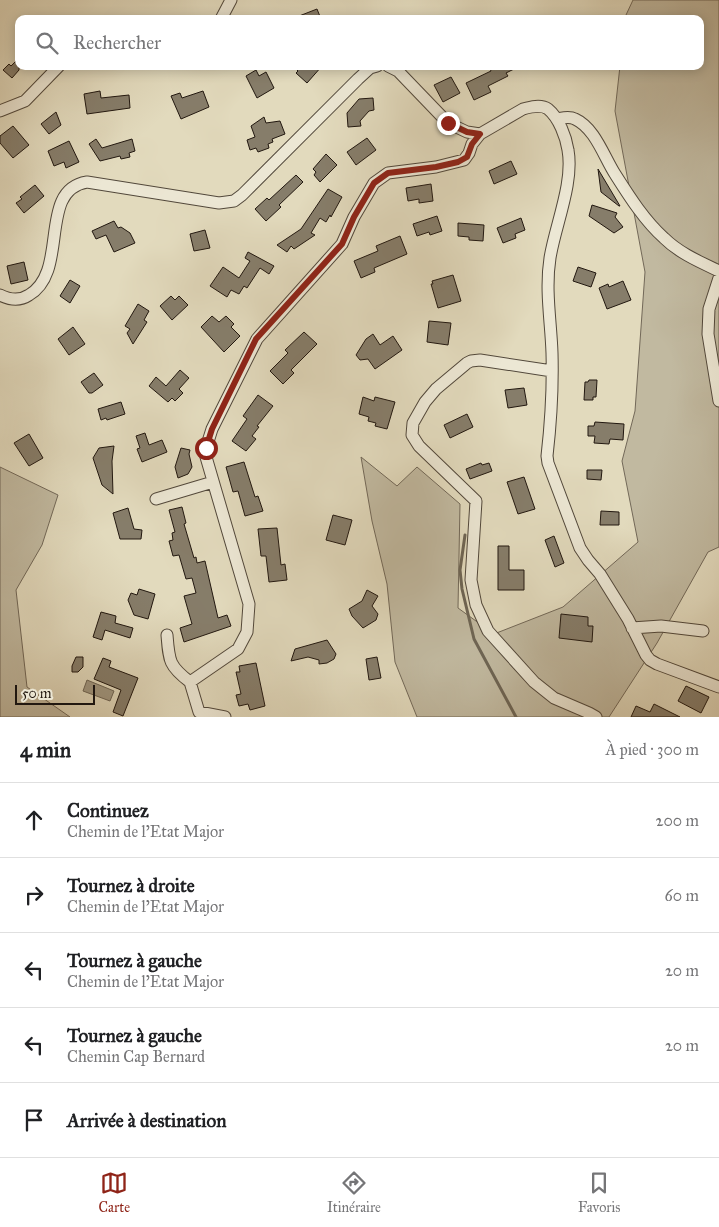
<!DOCTYPE html>
<html lang="fr">
<head>
<meta charset="utf-8">
<style>
  body { margin:0; font-family:"IM FELL Great Primer",serif; background:#f6f6f6; color:#202124 }
  .scale { position:absolute; left:15px; bottom:12px; width:80px; box-sizing:border-box; padding-left:5px; border:2px solid #221810; border-top:0; font-size:14px; line-height:18px; white-space:nowrap; color:#221810; -webkit-text-stroke:4px #ece7d4; paint-order:stroke }
  .stop { position:absolute; width:15px; height:15px; margin:-11px; border:4px solid #8f2418; border-radius:50%; background:#fff }
  .stop.end { background:#8f2418; border-color:#fff; box-shadow:0 1px 5px #0008 }
  .list { margin:0; padding:0; list-style:none }
  h2 { display:flex; justify-content:space-between; align-items:center; height:65px; margin:0; padding:0 20px; font-size:21px }
  h2 small { font-size:16px; font-weight:400; color:#757577 }
  .list li { display:grid; grid-template-columns:32px 1fr auto; gap:15px; align-items:center; box-sizing:border-box; height:75px; padding:0 20px; border-top:1px solid #e0e0e0 }
  .list b { display:block; font-size:19px; white-space:nowrap }
  .list p { margin:0; font-size:16px; white-space:nowrap; color:#757577 }
  .list em { font-size:16px; font-style:normal; color:#757577 }
  .icon { flex:none; width:28px; height:28px; fill:none; stroke:currentColor; stroke-width:2; stroke-linecap:round; stroke-linejoin:round }
  .map { position:relative; flex:none; width:719px; height:717px; overflow:hidden }
  .search { position:absolute; background:#fff; box-shadow:0 2px 12px #0003; left:15px; right:15px; top:15px; height:55px; display:flex; align-items:center; gap:12px; box-sizing:border-box; padding:0 18px; border-radius:10px; color:#757577; font-size:19px }
  .sheet { height:440px; background:#fff }
  nav { display:flex; justify-content:space-around; align-items:center; box-sizing:border-box; height:70px; border-top:1px solid #e0e0e0; background:#fff; font-size:14px; color:#757577 }
  nav a { display:grid; justify-items:center; gap:2px }
  nav .on { color:#8f2418 }
  .map>svg:first-child { display:block }
  .green { fill:#c1b9a0; stroke:#726858 }
  .water { fill:#a19882; stroke:#6e6554 }
  .lines { fill:none; stroke-linecap:round; stroke-linejoin:round }
  .stream { stroke:#6e6554; stroke-width:3 }
  .building { fill:#867d6a; stroke:#221810 }
  .minor-casing { stroke:#52483b; stroke-width:13 }
  .minor { stroke:#ece7d4; stroke-width:11 }
  .route { stroke:#8f2418; stroke-width:6 }
</style>
</head>
<body>
<div class="map">
<svg width="719" height="717" viewBox="0 0 719 717">
  <rect width="100%" height="100%" fill="#e2dabd"/>
  <filter id="stains"><feTurbulence type="fractalNoise" baseFrequency=".004" numOctaves="4"/><feColorMatrix values="0 0 0 0 .2 0 0 0 0 .09 0 0 0 0 .02 0 0 0 .5 -.17"/></filter>
  <radialGradient id="worn" r=".72"><stop offset=".6" stop-color="#630" stop-opacity="0"/><stop offset="1" stop-color="#630" stop-opacity=".3"/></radialGradient>
  <!-- green -->
  <path class="green" d="M633,0H719V547L708,552L657,643L609,717H417L395,662L387,584L372,521L361,457L397,486L417,467L460,504L458,608L494,634L563,607L638,542L622,461L635,411L645,272L615,111L620,66H700V19H625L626,15Z
    M0,467L58,495L42,545L16,590L27,687L70,717H0Z"/>
  <!-- water -->
  <path class="water" d="M87,680L114,691L110,701L83,691Z"/>
  <g class="lines">
    <!-- stream -->
    <path class="stream" d="M465,535L460,570L462,589L474,639L516,717"/>
  </g>
  <!-- building -->
  <path class="building" d="M317,9L321,19H294V18Z
    M19,58V70L12,78L3,70L9,64L11,66Z
    M293,66H322L307,83L296,73L298,71Z
    M489,66H520L506,73L508,76L488,86L491,92L474,100L466,83L491,71Z
    M256,70L259,76L266,72L274,88L257,98L246,76Z
    M451,77L460,93L443,102L434,85Z
    M100,91L101,98L129,95L130,108L87,114L84,94Z
    M203,91L209,107L181,119L171,96L180,93L182,98Z
    M373,98L374,110L369,111L360,121L361,126L348,127L347,113L359,99Z
    M56,112L61,125L49,134L41,124Z
    M264,117L266,123L280,121L285,134L272,139L273,142L268,144L269,148L258,152L256,148L250,150L247,140L255,137L251,126Z
    M13,126L29,145L13,158L0,143V136Z
    M367,138L376,150L356,165L347,152Z
    M96,139L102,148L132,139L135,151L129,153L130,157L121,159L120,156L100,161L89,144Z
    M69,141L79,162L66,168L64,162L54,166L48,151Z
    M326,154L337,165L320,182L314,175L316,172L313,169Z
    M511,161L517,174L494,184L489,171Z
    M598,169L620,206H619L601,192Z
    M296,175L303,182L279,205L281,207L266,221L255,209L267,198L269,200Z
    M431,184L433,201L419,203V199L408,201L406,188Z
    M35,185L44,196L24,213L16,203L22,199L20,197Z
    M328,189L342,197L331,217L330,215L326,222L320,218L311,233L315,235L294,249L291,246L287,252L277,245L301,229Z
    M592,205L617,213L615,217L623,227L614,233L589,216Z
    M437,216L442,231L430,235L429,232L417,236L413,224Z
    M521,218L525,230L515,234L516,238L503,243L497,228Z
    M114,221L118,228L121,227L130,233L135,243L114,252L106,235L96,239L92,231Z
    M458,223L484,225L483,241L469,240V237L458,236Z
    M205,230L210,248L194,251L190,234Z
    M400,236L407,254L374,268L375,272L361,278L354,261L378,251L376,246Z
    M248,252L274,266L269,274L260,268L247,288L244,286L239,294L231,290L227,297L210,286L223,267L239,278L250,261L245,258Z
    M24,262L28,280L11,284L7,266Z
    M578,267L596,273L591,287L573,281Z
    M453,275L461,301L438,308L431,284H433L432,281Z
    M70,280L80,286L70,303L60,296Z
    M623,281L631,300L607,309L599,288L608,284L609,287Z
    M171,296L175,300L179,296L188,305L172,320L160,306Z
    M138,304L149,311L144,320L147,322L133,344L127,333L130,329L125,326Z
    M212,316L219,322L226,316L234,324L231,327L240,336L224,352L201,327Z
    M429,321L451,323L448,345L427,342Z
    M73,327L85,344L69,355L58,339Z
    M304,332L317,344L291,370L294,373L283,384L270,371L288,353L285,350Z
    M373,334L380,345L393,336L402,350L375,369L368,359L360,360L356,355L366,339Z
    M180,370L189,378L179,389L183,393L175,401L172,398L168,402L149,386L156,377L166,386Z
    M94,373L103,385L92,393H89L81,382Z
    M589,380H597L596,397H593V400H584L585,382H588Z
    M524,388L527,405L508,408L505,390Z
    M258,395L273,406L257,426L259,427L252,436L256,439L246,451L232,441L247,419L243,416Z
    M363,397L374,401L375,397L395,402L387,429L375,426L376,423L368,421L369,417L359,414Z
    M121,402L125,414L107,420L106,418L101,420L98,409Z
    M467,414L473,427L450,438L444,425Z
    M595,422L624,424L623,440L610,439L609,444L594,443L595,436H588V426H594Z
    M145,433L149,445L162,440L167,452L142,462L137,449L140,448L136,436Z
    M29,434L43,458L29,466L14,443Z
    M114,446L112,461L113,494L102,485L93,458L99,448Z
    M181,448L190,450L189,454L192,467L188,474L178,478L175,467Z
    M244,462L255,497L258,496L263,511L245,516L238,491L233,492L226,467Z
    M481,463L482,465L489,463L492,471L470,479L466,469Z
    M587,470H602L601,480L587,479Z
    M524,477L535,509L518,514L507,482Z
    M182,507L186,523L184,524L194,558L196,557L197,563L205,561L218,618L227,615L231,626L184,642L180,628L192,624L184,596L196,593L192,578L186,579L179,555L173,556L169,541L173,540L172,533L175,532L169,510Z
    M128,508L134,529L142,530L141,539H120L113,513Z
    M601,511L619,512V525H600Z
    M333,515L352,520L345,545L326,540Z
    M277,528L281,565L285,564L287,580L269,582L266,556H261L258,529Z
    M554,536L564,563L555,567L545,540Z
    M498,546H509V570H524V590H498Z
    M139,589L155,594L148,619L134,615L128,600L131,593L137,595Z
    M367,590L378,596L372,606L378,614L376,620L363,628L352,616L349,609L362,601Z
    M101,612L116,616L115,623L133,628L130,638L105,630L102,640L93,637Z
    M561,614L588,617V626H593L592,642L559,638Z
    M327,640L336,654L334,659L327,663L319,664V660L308,657L291,661L295,649Z
    M76,657H83V667L78,672H72V666Z
    M377,657L381,678L369,680L366,659Z
    M103,658L111,661L109,667L138,678L123,716L113,712L121,690L94,679Z
    M256,663L265,706L250,710L248,704L239,706L236,695L241,694L236,672H240L239,666Z
    M686,686L709,697L701,713L678,701Z
    M654,704L680,717H631L636,706L650,712Z"/>
  <g class="lines">
    <defs>
      <path id="minor" d="M221,19L231,0
        M388,66L398,71L448,123L467,132L480,134
        M0,111L25,101L59,66
        M557,119C563,118 569,116 575,119C595,128 604,157 615,174C629,196 644,220 664,238C679,253 700,262 719,271
        M719,278L709,309L708,334L719,401
        M0,295C10,300 20,301 29,295C70,271 37,190 87,182L219,203L234,201L242,195L358,79L370,68L377,66
        M552,371L480,360L471,361L467,363L436,389L425,402L413,423L412,435L419,446L476,501L471,580L476,605L488,631L534,682L554,698L589,713L596,717
        M156,499L213,482
        M632,628L661,626L703,631
        M167,635C169,661 169,666 190,682
        M225,717L199,712L190,682L238,649L247,632L249,604L206,457V448L212,429L257,339L342,244L354,217L374,183L388,173L436,167L464,160L469,153L472,144L480,134L523,109C530,107 541,104 548,109C559,118 566,137 568,150C574,183 555,226 550,258C545,290 551,322 552,353C553,388 551,421 547,456L548,463L580,548L588,560L600,574L628,619L646,655L650,660L657,664L719,687"/>
    </defs>
    <!-- minor casing -->
    <use href="#minor" class="minor-casing"/>
    <!-- minor -->
    <use href="#minor" class="minor"/>
  </g>
  <g class="lines">
    <!-- route -->
    <path class="route" d="M206,448L212,429L256,339L342,244L354,217L374,183L388,173L436,167L458,162L467,157L472,144L480,134L467,132L448,123"/>
  </g>
  <rect width="100%" height="100%" filter="url(#stains)"/>
  <rect width="100%" height="100%" fill="url(#worn)"/>
</svg>
<div class="scale">50 m</div>
<div class="stop" style="left:206px;top:448px"></div>
<div class="stop end" style="left:448px;top:123px"></div>
<div class="search"><svg class="icon" aria-label="search" viewBox="0 0 24 24"><circle cx="10" cy="10" r="6"/><path d="M15 15l6 6"/></svg>Rechercher</div>
</div>
<section class="sheet">
<h2>4 min<small>À pied · 300 m</small></h2>
<ul class="list">
<li><svg class="icon" aria-label="ahead" viewBox="0 0 24 24"><path d="M12 20V5M6 11l6-6 6 6"/></svg><div><b>Continuez</b><p>Chemin de l'Etat Major</p></div><em>200 m</em></li>
<li><svg class="icon" aria-label="right" viewBox="0 0 24 24"><path d="M7 20v-9h11M14 6l5 5-5 5"/></svg><div><b>Tournez à droite</b><p>Chemin de l'Etat Major</p></div><em>60 m</em></li>
<li><svg class="icon" aria-label="left" viewBox="0 0 24 24"><path d="M17 20v-9H6M10 6l-5 5 5 5"/></svg><div><b>Tournez à gauche</b><p>Chemin de l'Etat Major</p></div><em>20 m</em></li>
<li><svg class="icon" aria-label="left" viewBox="0 0 24 24"><path d="M17 20v-9H6M10 6l-5 5 5 5"/></svg><div><b>Tournez à gauche</b><p>Chemin Cap Bernard</p></div><em>20 m</em></li>
<li><svg class="icon" aria-label="arrive" viewBox="0 0 24 24"><path d="M6 21V4h12l-3 4 3 4H6"/></svg><div><b>Arrivée à destination</b></div></li>
</ul>
</section>
<nav>
<a class="on"><svg class="icon" aria-label="map" viewBox="0 0 24 24"><path d="M3 6l6-2 6 2 6-2v14l-6 2-6-2-6 2zM9 4v14M15 6v14"/></svg>Carte</a>
<a><svg class="icon" aria-label="directions" viewBox="0 0 24 24"><path d="M12 3l9 9-9 9-9-9zM9 14v-3h6M13 9l2 2-2 2"/></svg>Itinéraire</a>
<a><svg class="icon" aria-label="saved" viewBox="0 0 24 24"><path d="M7 4h10v16l-5-4-5 4z"/></svg>Favoris</a>
</nav>
</body>
</html>
